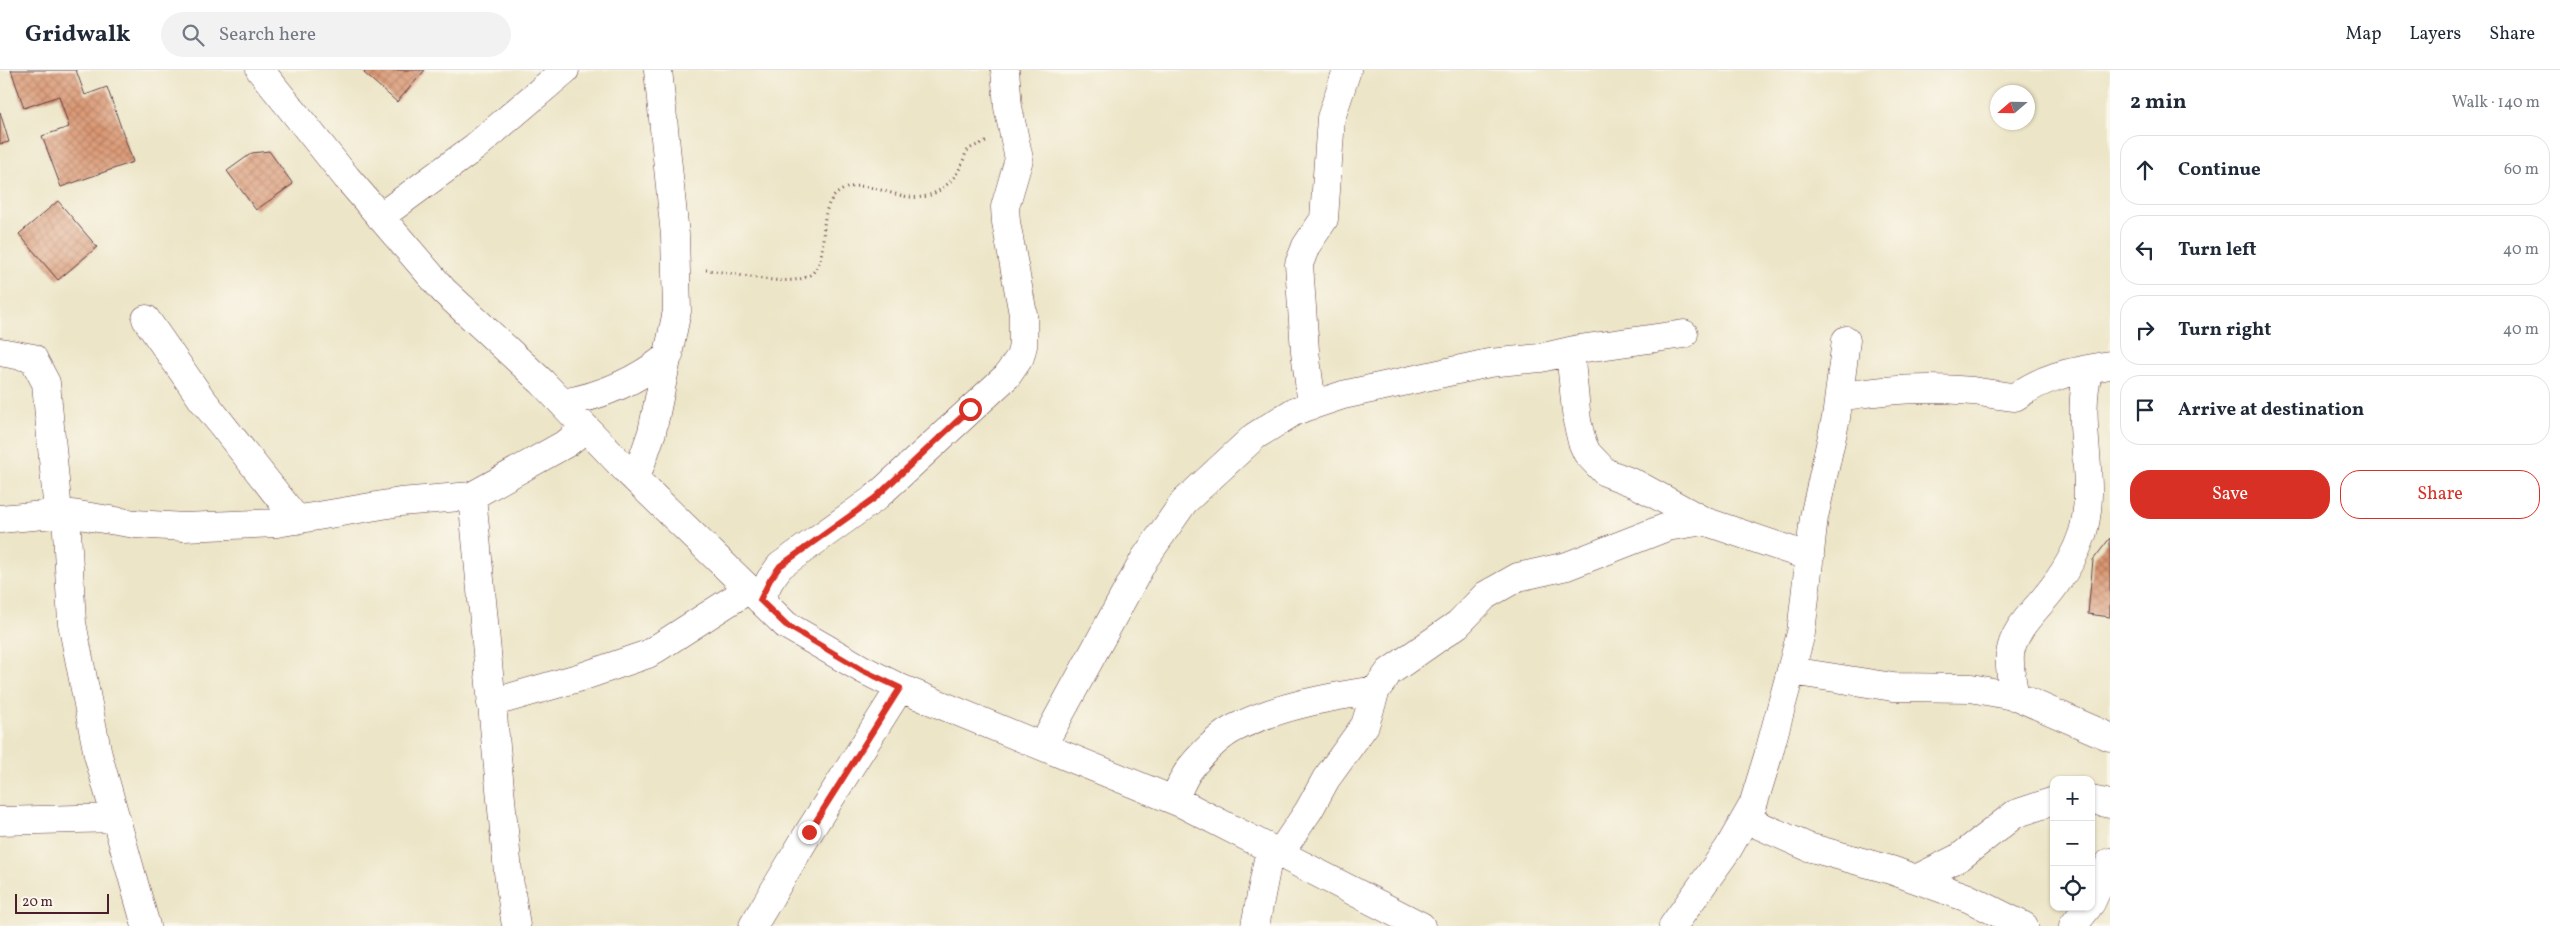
<!DOCTYPE html>
<html lang="en">
<head>
<meta charset="utf-8">
<style>
  body { margin:0; font-family:Vollkorn,serif; background:#f2f2f3; color:#1f2937 }
  .controls { position:absolute; right:15px; bottom:15px; display:grid; overflow:hidden; border-radius:10px; box-shadow:0 1px 4px #0004 }
  .controls button { width:45px; height:45px; display:grid; place-items:center; padding:0; border:0; border-bottom:1px solid #e0e1e3; background:#fff; color:#1f2937; font:25px sans-serif }
  .compass { position:absolute; left:1990px; top:15px; width:45px; height:45px; border-radius:50%; background:#fff; box-shadow:0 1px 4px #0004; rotate:250deg }
  .scale { position:absolute; left:15px; bottom:12px; width:94px; box-sizing:border-box; padding-left:5px; border:2px solid #4a1f2b; border-top:0; font-size:14px; line-height:18px; white-space:nowrap; color:#4a1f2b; -webkit-text-stroke:4px #fbf7ec; paint-order:stroke }
  .stop { position:absolute; width:15px; height:15px; margin:-11px; border:4px solid #d93025; border-radius:50%; background:#fff }
  .stop.end { background:#d93025; border-color:#fff; box-shadow:0 1px 5px #0008 }
  .list { margin:0; padding:0; list-style:none }
  h2 { display:flex; justify-content:space-between; align-items:center; height:65px; margin:0; padding:0 20px; font-size:21px }
  h2 small { font-size:16px; font-weight:400; color:#747a83 }
  .list li { display:grid; grid-template-columns:32px 1fr auto; gap:15px; align-items:center; box-sizing:border-box; height:70px; margin:0 10px 10px; padding:0 10px; border:1px solid #e0e1e3; border-radius:20px }
  .list b { display:block; font-size:19px; white-space:nowrap }
  .list em { font-size:16px; font-style:normal; color:#747a83 }
  .actions { display:flex; gap:10px; padding:15px 20px }
  .actions a { flex:1; padding:11px 0; border:1px solid #d93025; border-radius:20px; text-align:center; font-size:18px; color:#d93025 }
  .actions .main { background:#d93025; color:#fff }
  .icon { flex:none; width:28px; height:28px; fill:none; stroke:currentColor; stroke-width:2; stroke-linecap:round; stroke-linejoin:round }
  .map { position:relative; flex:none; width:2110px; height:856px; overflow:hidden }
  header { display:flex; align-items:center; gap:30px; box-sizing:border-box; height:70px; padding:0 25px; background:#fff; border-bottom:1px solid #e0e1e3 }
  header strong { font-size:24px }
  nav { display:flex; gap:28px; margin-inline-start:auto; font-size:18px }
  .search { width:350px; height:45px; background:#f2f2f3; display:flex; align-items:center; gap:12px; box-sizing:border-box; padding:0 18px; border-radius:28px; color:#747a83; font-size:19px }
  main { display:flex }
  aside { flex:1; background:#fff }
  .map>svg:first-child { display:block }
  .building { fill:url(#building-cross-hatch) }
  .lines { fill:none; stroke-linecap:round; stroke-linejoin:round }
  .minor-casing { stroke:#623d42; stroke-width:29 }
  .path { stroke:#623d42; stroke-width:3; stroke-dasharray:1 4; stroke-linecap:butt }
  .minor { stroke:#fff; stroke-width:28 }
  .route { stroke:#d93025; stroke-width:6 }
</style>
</head>
<body>
<header>
<strong>Gridwalk</strong>
<div class="search"><svg class="icon" aria-label="search" viewBox="0 0 24 24"><circle cx="10" cy="10" r="6"/><path d="M15 15l6 6"/></svg>Search here</div>
<nav><a>Map</a><a>Layers</a><a>Share</a></nav>
</header>
<main>
<div class="map">
<svg width="2110" height="856" viewBox="0 0 2110 856">
  <defs>
    <pattern id="building-cross-hatch" width="8" height="8" patternUnits="userSpaceOnUse" patternTransform="scale(1.25)"><rect width="8" height="8" fill="#da9773"/><path d="M0 0l8 8M0 8l8-8" fill="none" stroke="#b37b5f"/></pattern>
  </defs>
  <rect width="100%" height="100%" fill="#fbf7ec"/>
  <filter id="ink" filterUnits="userSpaceOnUse"><feTurbulence type="fractalNoise" baseFrequency=".02" numOctaves="2"/><feDisplacementMap in="SourceGraphic" scale="10" xChannelSelector="R" yChannelSelector="G"/><feConvolveMatrix kernelMatrix="1 2 1 2 8 2 1 2 1" color-interpolation-filters="sRGB"/></filter>
  <filter id="wash" filterUnits="userSpaceOnUse"><feTurbulence type="fractalNoise" baseFrequency=".0096" numOctaves="4" result="noise"/><feDisplacementMap in="SourceGraphic" scale="20" xChannelSelector="R" yChannelSelector="G"/><feGaussianBlur stdDeviation="1.12" result="paint"/><feColorMatrix in="noise" values="0 0 0 0 0 0 0 0 0 0 0 0 0 0 0 0 0 1.4 0 .05"/><feComposite in="paint" operator="in"/></filter>
  <g filter="url(#wash)">
    <rect width="100%" height="100%" fill="#ece5c7"/>
    <g id="blocks">
      <!-- building -->
      <path class="building" d="M11,0H76L85,25L107,17L133,92L61,117L42,66L69,57L59,26L24,38Z
        M367,0H425L397,32L364,3Z
        M0,42L9,72L0,74Z
        M269,81L293,114L256,140L227,101L252,83Z
        M58,131L97,177L58,210L19,164Z
        M2110,468V547L2088,544L2093,490Z"/>
    </g>
  </g>
  <g filter="url(#ink)">
    <use href="#blocks" fill-opacity="0" stroke="#623d42" stroke-width="1"/>
    <g class="lines">
      <defs>
        <path id="minor" d="M260,0L347,108L444,221L542,312L626,400L786,555L862,599L900,618L1183,734L1421,856
          M380,147L475,77L565,0
          M146,249L201,328L297,450
          M1570,281L1577,351L1582,372L1587,383L1605,402L1636,414L1704,451L1810,487
          M0,282L33,288L46,313L58,443
          M1839,327C1884,319 1928,317 1973,321C1987,323 2001,326 2015,327C2049,304 2071,302 2110,295
          M562,333C603,326 637,311 669,285
          M1312,335L1305,281L1299,194L1306,176L1324,149L1331,48L1347,0
          M636,408L652,362L677,241L675,165L658,0
          M472,426L508,802L516,856
          M66,443L72,553L98,685L146,856
          M0,449L66,443L135,454L184,457L277,453L400,432L472,426L567,373L586,358
          M760,530L770,510L780,496L875,428L1007,306L1020,287L1023,276V244L1006,152L1005,137L1019,89L1008,37L1005,0
          M1791,601L1893,617L1971,618L2018,627L2110,667
          M2015,626C2012,612 2009,599 2010,585C2013,557 2040,537 2055,515C2066,500 2076,483 2082,465C2099,411 2073,352 2089,299
          M491,633L581,607L648,584L749,519
          M1043,675L1145,488L1184,432L1255,366L1295,341L1343,325L1489,293L1540,288L1579,279L1684,264
          M1174,730C1179,719 1184,705 1192,696C1203,683 1219,666 1235,658C1278,636 1329,627 1376,620
          M2091,730L2110,734
          M1745,749L1808,777L1891,800L1968,828L2024,856
          M0,751L116,748
          M1280,783L1309,740L1326,709L1365,655L1376,620L1389,602L1458,554L1486,525L1518,507L1567,496L1667,457L1704,451
          M1916,809L1960,787L2015,744L2054,731
          M2091,833L2110,792
          M753,856L809,762L900,618
          M1255,856L1270,779
          M1673,856L1728,779L1753,735L1768,686L1801,563L1814,447L1836,348L1846,270
          M2073,856L2088,837"/>
      </defs>
      <!-- minor casing -->
      <use href="#minor" class="minor-casing"/>
      <!-- path -->
      <path class="path" d="M706,200C732,202 789,219 810,205C833,189 813,139 839,122C865,104 898,134 927,126C943,121 955,109 962,94C964,89 965,83 968,80C973,76 980,74 986,72"/>
      <!-- minor -->
      <use href="#minor" class="minor"/>
    </g>
  </g>
  <g class="lines" filter="url(#ink)">
    <!-- route -->
    <path class="route" d="M809,762L900,618L862,600L786,555L760,530L770,510L780,496L875,428L970,339"/>
  </g>
</svg>
<div class="controls">
<button>+</button>
<button>−</button>
<button><svg class="icon" aria-label="locate" viewBox="0 0 24 24"><circle cx="12" cy="12" r="6"/><path d="M12 2v4M12 18v4M2 12h4M18 12h4"/></svg></button>
</div>
<svg class="compass" viewBox="-18 -18 36 36"><path d="M0-13l5 13h-10z" fill="#e53935"/><path d="M0 13l5-13h-10z" fill="#747a83"/></svg>
<div class="scale">20 m</div>
<div class="stop" style="left:970px;top:339px"></div>
<div class="stop end" style="left:809px;top:762px"></div>
</div>
<aside>
<h2>2 min<small>Walk · 140 m</small></h2>
<ul class="list">
<li><svg class="icon" aria-label="ahead" viewBox="0 0 24 24"><path d="M12 20V5M6 11l6-6 6 6"/></svg><div><b>Continue</b></div><em>60 m</em></li>
<li><svg class="icon" aria-label="left" viewBox="0 0 24 24"><path d="M17 20v-9H6M10 6l-5 5 5 5"/></svg><div><b>Turn left</b></div><em>40 m</em></li>
<li><svg class="icon" aria-label="right" viewBox="0 0 24 24"><path d="M7 20v-9h11M14 6l5 5-5 5"/></svg><div><b>Turn right</b></div><em>40 m</em></li>
<li><svg class="icon" aria-label="arrive" viewBox="0 0 24 24"><path d="M6 21V4h12l-3 4 3 4H6"/></svg><div><b>Arrive at destination</b></div></li>
</ul>
<div class="actions"><a class="main">Save</a><a>Share</a></div>
</aside>
</main>
</body>
</html>
